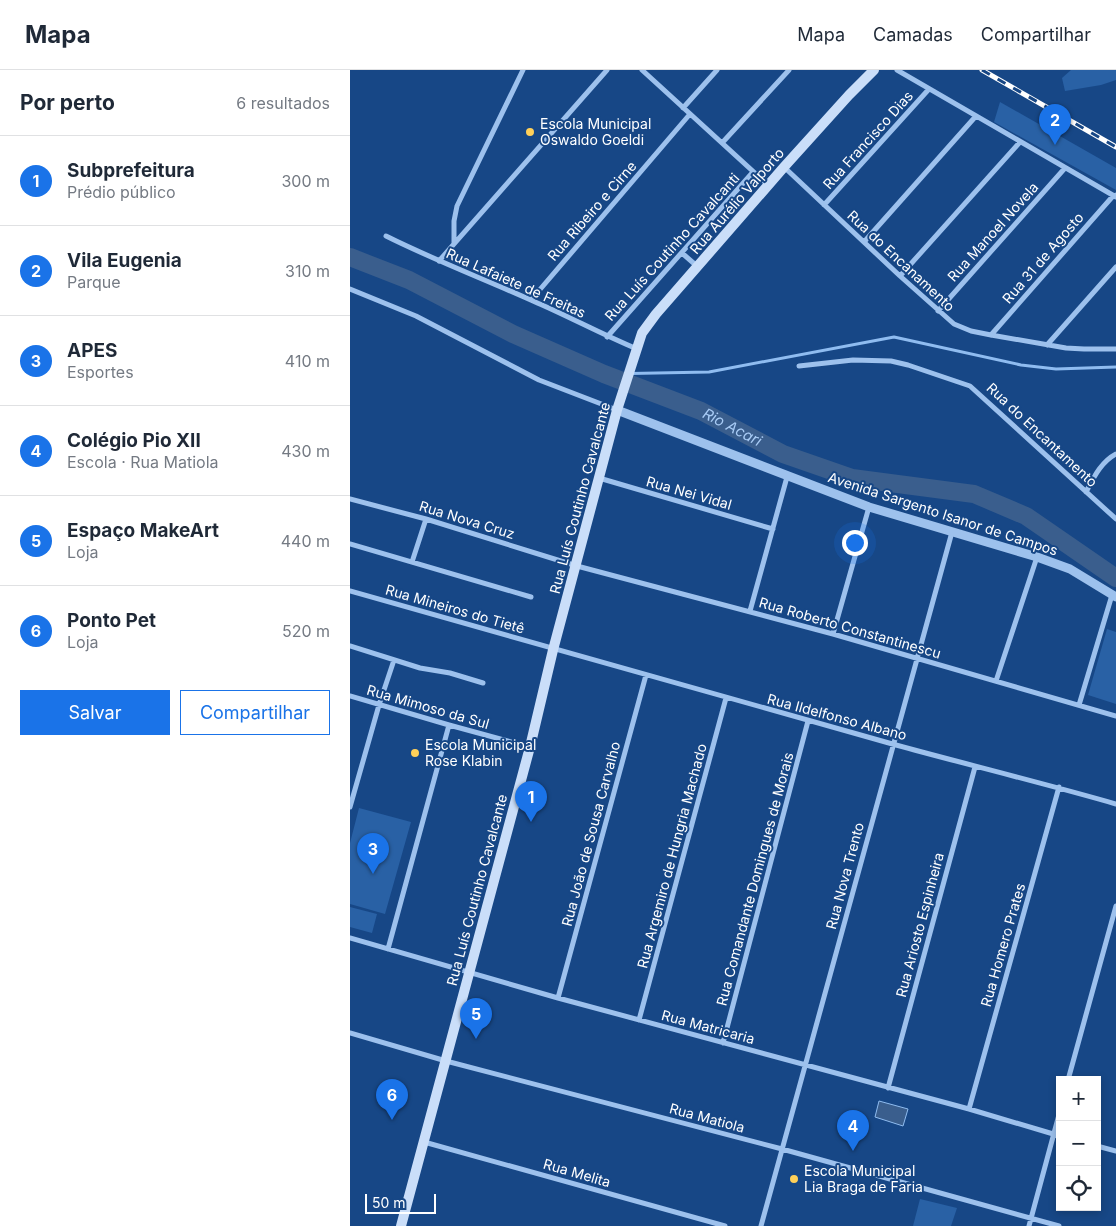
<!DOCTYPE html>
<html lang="pt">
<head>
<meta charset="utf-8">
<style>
  body { margin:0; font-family:Inter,sans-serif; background:#f2f2f3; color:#1f2937 }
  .controls { position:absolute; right:15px; bottom:15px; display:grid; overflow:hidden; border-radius:0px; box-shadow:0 2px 8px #0003 }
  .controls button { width:45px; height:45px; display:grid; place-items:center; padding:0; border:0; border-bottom:1px solid #e0e1e3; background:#fff; color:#1f2937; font:25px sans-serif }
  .scale { position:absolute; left:15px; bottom:12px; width:71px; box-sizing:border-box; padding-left:5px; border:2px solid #fff; border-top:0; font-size:14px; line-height:18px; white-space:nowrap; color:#fff; -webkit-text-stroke:4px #174786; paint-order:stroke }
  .you { position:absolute; left:504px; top:472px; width:18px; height:18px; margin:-12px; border:4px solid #fff; border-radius:50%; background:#1a73e8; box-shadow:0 0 0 8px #1a73e833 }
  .badge { display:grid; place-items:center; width:32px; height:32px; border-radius:50%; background:#1a73e8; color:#fff; font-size:16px; font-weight:700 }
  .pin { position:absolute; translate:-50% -41px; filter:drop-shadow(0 1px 2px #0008) }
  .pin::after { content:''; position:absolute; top:26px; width:18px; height:15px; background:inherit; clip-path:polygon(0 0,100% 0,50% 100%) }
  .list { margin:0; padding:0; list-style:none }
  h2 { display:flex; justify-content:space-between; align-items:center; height:65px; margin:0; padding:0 20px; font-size:21px }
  h2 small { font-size:16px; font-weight:400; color:#747a83 }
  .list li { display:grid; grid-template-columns:32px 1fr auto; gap:15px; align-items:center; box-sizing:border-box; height:90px; padding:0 20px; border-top:1px solid #e0e1e3 }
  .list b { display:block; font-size:19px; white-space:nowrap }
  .list p { margin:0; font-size:16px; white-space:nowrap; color:#747a83 }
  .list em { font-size:16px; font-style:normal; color:#747a83 }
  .actions { display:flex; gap:10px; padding:15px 20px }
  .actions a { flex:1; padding:11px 0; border:1px solid #1a73e8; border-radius:0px; text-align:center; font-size:18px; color:#1a73e8 }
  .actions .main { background:#1a73e8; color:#fff }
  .icon { flex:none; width:28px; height:28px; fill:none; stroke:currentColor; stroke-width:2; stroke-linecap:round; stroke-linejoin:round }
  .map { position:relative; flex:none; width:766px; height:1156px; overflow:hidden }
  header { display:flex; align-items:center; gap:30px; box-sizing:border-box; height:70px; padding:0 25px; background:#fff; border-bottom:1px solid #e0e1e3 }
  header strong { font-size:24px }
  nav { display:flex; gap:28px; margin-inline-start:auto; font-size:18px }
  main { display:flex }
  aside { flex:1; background:#fff }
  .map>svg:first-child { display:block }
  .green { fill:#2961a5 }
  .water { fill:#3a5e8d; stroke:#8fbcf0 }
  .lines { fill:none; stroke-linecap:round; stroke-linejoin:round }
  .stream { stroke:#8fbcf0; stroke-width:3 }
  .river { stroke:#3a5e8d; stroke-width:18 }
  .minor { stroke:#9dc1ed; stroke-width:5 }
  .tertiary { stroke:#9dc1ed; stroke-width:9 }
  .secondary { stroke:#cadef9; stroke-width:10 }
  .rail-casing { stroke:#fff; stroke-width:5 }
  .rail { stroke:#174786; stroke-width:3; stroke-dasharray:9; stroke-linecap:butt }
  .poi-dot { fill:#ffd059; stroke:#174786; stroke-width:2 }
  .labels { text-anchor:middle; stroke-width:4; stroke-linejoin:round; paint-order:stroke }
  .poi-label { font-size:14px; fill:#fff; stroke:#174786; text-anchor:start }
  .street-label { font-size:14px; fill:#fff; stroke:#174786 }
  .water-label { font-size:15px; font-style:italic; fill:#a8cbf5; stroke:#174786 }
</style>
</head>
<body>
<header>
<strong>Mapa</strong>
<nav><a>Mapa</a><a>Camadas</a><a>Compartilhar</a></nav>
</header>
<main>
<aside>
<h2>Por perto<small>6 resultados</small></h2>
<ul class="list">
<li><span class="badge">1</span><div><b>Subprefeitura</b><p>Prédio público</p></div><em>300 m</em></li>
<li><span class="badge">2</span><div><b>Vila Eugenia</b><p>Parque</p></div><em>310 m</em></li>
<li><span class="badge">3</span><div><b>APES</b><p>Esportes</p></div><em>410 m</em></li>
<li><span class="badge">4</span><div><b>Colégio Pio XII</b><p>Escola · Rua Matiola</p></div><em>430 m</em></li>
<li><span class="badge">5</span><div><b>Espaço MakeArt</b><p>Loja</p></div><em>440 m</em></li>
<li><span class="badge">6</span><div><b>Ponto Pet</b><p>Loja</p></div><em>520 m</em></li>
</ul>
<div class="actions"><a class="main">Salvar</a><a>Compartilhar</a></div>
</aside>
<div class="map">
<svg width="766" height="1156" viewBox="0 0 766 1156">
  <rect width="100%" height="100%" fill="#174786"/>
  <!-- green -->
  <path class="green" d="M721,0H766V10L751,15L715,21L712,8Z
    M650,32L766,98V120L644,52Z
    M757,559L766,562V634L738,625Z
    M9,738L61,752L35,844L0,834V773Z
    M0,837L27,844L22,863L0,857Z
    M570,1129L607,1138L601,1156H563Z"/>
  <!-- water -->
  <path class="water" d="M529,1031L558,1039L553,1056L525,1047Z"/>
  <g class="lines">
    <!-- stream -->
    <path class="stream" d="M254,304L359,302L544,267L671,295L706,299L766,297"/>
    <!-- river -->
    <path class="river" id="s1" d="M0,187L59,210L163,264L254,304L351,341L433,384L502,408L624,424L676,446L766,508"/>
    <!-- minor -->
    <path class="minor" d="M292,0L418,115
      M547,0L766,127
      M333,38L367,0
      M372,73L439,0
      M434,97L550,206L604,254L621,261L641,265L716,278L734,279H766
      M474,135L579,19
      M36,166C84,190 134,209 183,231C218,246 251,264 287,279
      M514,172L626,46
      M104,173V151L107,136L173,0
      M332,183L348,197
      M89,191L257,0
      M550,206L670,72
      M0,219L66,246L189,310L267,340
      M181,230L340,44
      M588,241L715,98
      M641,265L763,126L766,125
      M257,267L403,102
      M697,275L766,197
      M449,296L503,290L541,291L558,295L620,316L766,449
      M249,408L423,459
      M736,422C744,407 751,392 766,384
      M0,429L76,449L227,496L483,564L766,646
      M0,474L181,527
      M62,492L76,449
      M0,521C182,574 364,625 546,675C619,695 693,713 766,734
      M400,541L437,407
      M483,564L519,437
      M0,576L70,598L100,603L133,613
      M646,611L687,487
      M0,626L99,655L180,677
      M729,635L762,525
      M0,737L29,635L44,590
      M0,868L208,928L619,1039L710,1066
      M38,879L99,655
      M208,928L296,605
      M289,950L376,628
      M0,963L96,991L432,1079L709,1156
      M373,973L458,651
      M718,1010L766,836
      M538,1018L625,697
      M619,1039L709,717
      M74,1072L375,1156
      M747,1076L766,1081
      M411,1156L602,462
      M679,1156L710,1041"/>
    <!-- tertiary -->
    <path class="tertiary" d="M267,340L519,437L687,487L720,499L766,527"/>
    <!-- secondary -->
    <path class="secondary" d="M51,1156L180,677L203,580L267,340L292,263L306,244L434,97L499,25L524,0"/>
    <defs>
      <path id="rail" d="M632,0L766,77"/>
    </defs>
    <!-- rail casing -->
    <use href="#rail" class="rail-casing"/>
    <!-- rail -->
    <use href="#rail" class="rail"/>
  </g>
  <!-- markers -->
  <g class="poi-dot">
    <circle cx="180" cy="62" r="5"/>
    <circle cx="65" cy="683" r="5"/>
    <circle cx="444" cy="1109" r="5"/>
  </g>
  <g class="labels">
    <!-- poi labels -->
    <g class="poi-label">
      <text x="190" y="59">Escola Municipal<tspan x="190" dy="16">Oswaldo Goeldi</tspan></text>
      <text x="75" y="680">Escola Municipal<tspan x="75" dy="16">Rose Klabin</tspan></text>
      <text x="454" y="1106">Escola Municipal<tspan x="454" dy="16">Lia Braga de Faria</tspan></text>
    </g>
    <!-- street labels -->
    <g class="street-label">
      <text transform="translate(518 70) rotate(-48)" y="5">Rua Francisco Dias</text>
      <text transform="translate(387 131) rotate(-49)" y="5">Rua Aurélio Valporto</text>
      <text transform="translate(242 141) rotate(-49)" y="5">Rua Ribeiro e Cirne</text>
      <text transform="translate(643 162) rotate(-48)" y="5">Rua Manoel Novela</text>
      <text transform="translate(322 177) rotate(-48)" y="5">Rua Luís Coutinho Cavalcanti</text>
      <text transform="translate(693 188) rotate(-49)" y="5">Rua 31 de Agosto</text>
      <text transform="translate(551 191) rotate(43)" y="5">Rua do Encanamento</text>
      <text transform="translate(166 213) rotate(24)" y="5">Rua Lafaiete de Freitas</text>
      <text transform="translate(692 365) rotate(43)" y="5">Rua do Encantamento</text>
      <text transform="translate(339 423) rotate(16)" y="5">Rua Nei Vidal</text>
      <text transform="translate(230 428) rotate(-75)" y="5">Rua Luís Coutinho Cavalcante</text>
      <text transform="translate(593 444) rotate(18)" y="5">Avenida Sargento Isanor de Campos</text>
      <text transform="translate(117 450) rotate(17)" y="5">Rua Nova Cruz</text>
      <text transform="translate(105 539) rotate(16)" y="5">Rua Mineiros do Tietê</text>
      <text transform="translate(500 558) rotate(16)" y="5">Rua Roberto Constantinescu</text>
      <text transform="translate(78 637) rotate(16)" y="5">Rua Mimoso da Sul</text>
      <text transform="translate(487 647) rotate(15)" y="5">Rua Ildelfonso Albano</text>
      <text transform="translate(241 764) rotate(-75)" y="5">Rua João de Sousa Carvalho</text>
      <text transform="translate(322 786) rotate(-75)" y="5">Rua Argemiro de Hungria Machado</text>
      <text transform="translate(495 806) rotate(-75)" y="5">Rua Nova Trento</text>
      <text transform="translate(405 809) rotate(-75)" y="5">Rua Comandante Domingues de Morais</text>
      <text transform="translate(127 820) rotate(-75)" y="5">Rua Luís Coutinho Cavalcante</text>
      <text transform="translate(570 855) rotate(-75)" y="5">Rua Ariosto Espinheira</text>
      <text transform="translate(653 875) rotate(-74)" y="5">Rua Homero Prates</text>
      <text transform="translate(358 957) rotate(15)" y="5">Rua Matricaria</text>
      <text transform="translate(357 1048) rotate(15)" y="5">Rua Matiola</text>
      <text transform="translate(227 1103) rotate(16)" y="5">Rua Melita</text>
    </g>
    <!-- water labels -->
    <g class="water-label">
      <text dy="5" stroke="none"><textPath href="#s1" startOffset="419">Rio Acari</textPath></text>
    </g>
  </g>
</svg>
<div class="controls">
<button>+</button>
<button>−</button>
<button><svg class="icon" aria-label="locate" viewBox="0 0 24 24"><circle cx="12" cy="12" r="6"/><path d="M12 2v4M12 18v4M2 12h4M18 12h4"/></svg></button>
</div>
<div class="scale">50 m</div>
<div class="you"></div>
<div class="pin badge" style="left:181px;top:752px">1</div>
<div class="pin badge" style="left:705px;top:75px">2</div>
<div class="pin badge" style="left:23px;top:804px">3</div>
<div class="pin badge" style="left:503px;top:1081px">4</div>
<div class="pin badge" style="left:126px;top:969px">5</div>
<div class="pin badge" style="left:42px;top:1050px">6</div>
</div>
</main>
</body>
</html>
